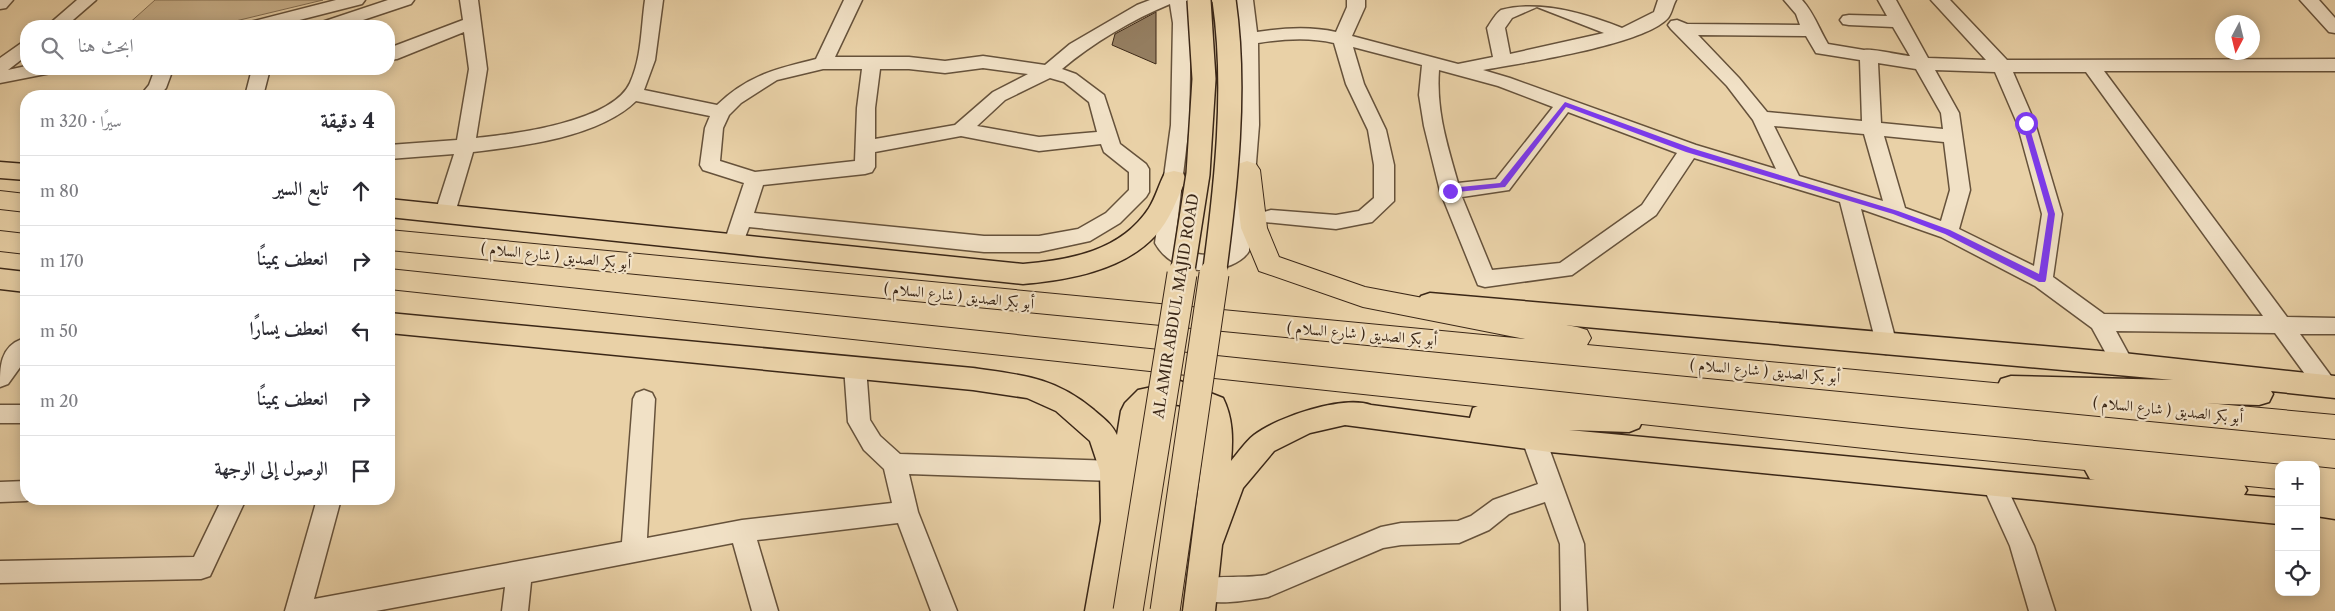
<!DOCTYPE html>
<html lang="ar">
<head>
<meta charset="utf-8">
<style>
  body { margin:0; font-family:"Libre Caslon Text",Amiri,serif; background:#f7f7f7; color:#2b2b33; direction:rtl }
  .controls { position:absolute; right:15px; bottom:15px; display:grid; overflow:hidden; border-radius:10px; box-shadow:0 2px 12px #0003 }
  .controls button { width:45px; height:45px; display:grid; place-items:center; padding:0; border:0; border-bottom:1px solid #e1e1e2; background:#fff; color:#2b2b33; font:25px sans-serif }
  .compass { position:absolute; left:2215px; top:15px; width:45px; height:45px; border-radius:50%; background:#fff; box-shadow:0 2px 12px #0003; rotate:187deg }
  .stop { position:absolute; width:15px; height:15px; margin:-11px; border:4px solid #7c3aed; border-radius:50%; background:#fff }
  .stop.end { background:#7c3aed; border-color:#fff; box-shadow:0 1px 5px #0008 }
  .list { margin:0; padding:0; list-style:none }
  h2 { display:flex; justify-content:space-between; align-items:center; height:65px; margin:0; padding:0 20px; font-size:21px }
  h2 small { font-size:16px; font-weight:400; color:#7c7c81 }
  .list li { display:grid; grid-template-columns:32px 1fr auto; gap:15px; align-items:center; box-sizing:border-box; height:70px; padding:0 20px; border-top:1px solid #e1e1e2 }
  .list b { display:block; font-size:19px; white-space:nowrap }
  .list em { font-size:16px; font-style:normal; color:#7c7c81 }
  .icon { flex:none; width:28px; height:28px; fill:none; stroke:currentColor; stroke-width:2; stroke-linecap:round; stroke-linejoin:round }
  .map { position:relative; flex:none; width:2335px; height:611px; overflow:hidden; direction:ltr }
  .search { position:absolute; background:#fff; box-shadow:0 2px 12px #0003; left:20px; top:20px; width:375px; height:55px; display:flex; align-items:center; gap:12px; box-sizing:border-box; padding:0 18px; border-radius:20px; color:#7c7c81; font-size:19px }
  .panel { position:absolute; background:#fff; box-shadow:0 2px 12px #0003; left:20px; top:90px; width:375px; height:415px; border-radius:20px; direction:rtl }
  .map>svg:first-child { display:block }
  .green { fill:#cbb48f; stroke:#836e53 }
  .building { fill:#957f62; stroke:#3b2717 }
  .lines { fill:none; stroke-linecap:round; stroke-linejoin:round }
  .minor-casing { stroke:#66523b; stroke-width:3 }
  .major-casing { stroke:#3b2717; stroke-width:3 }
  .highway-casing { stroke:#3b2717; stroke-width:2 }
  .minor { fill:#f1e1c6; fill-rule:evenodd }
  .major { fill:#e9d1a7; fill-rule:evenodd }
  .highway { fill:#e9d1a7; fill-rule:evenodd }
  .major-bridge-far1-casing { stroke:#3b2717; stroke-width:26; stroke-linecap:butt }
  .major-bridge-casing { stroke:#3b2717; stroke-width:31; stroke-linecap:butt }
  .major-bridge-far1 { stroke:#e9d1a7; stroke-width:23 }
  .major-bridge { stroke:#e9d1a7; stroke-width:29 }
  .route { fill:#7c3aed }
  .labels { text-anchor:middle; stroke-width:4.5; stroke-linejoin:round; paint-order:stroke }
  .street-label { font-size:15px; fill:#3b2717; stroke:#f1e1c6 }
</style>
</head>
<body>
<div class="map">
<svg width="2335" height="611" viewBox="0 0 2335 611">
  <rect width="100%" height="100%" fill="#e9d1a7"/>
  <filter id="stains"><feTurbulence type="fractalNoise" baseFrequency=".004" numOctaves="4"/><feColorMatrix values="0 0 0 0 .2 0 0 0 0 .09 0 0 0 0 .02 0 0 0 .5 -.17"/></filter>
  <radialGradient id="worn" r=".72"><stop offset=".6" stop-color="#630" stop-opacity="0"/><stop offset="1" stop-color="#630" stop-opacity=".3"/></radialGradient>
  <!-- green -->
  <path class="green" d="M155,0H323L219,25L126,26Z"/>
  <!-- building -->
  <path class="building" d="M1156,12V64L1112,45L1115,34Z"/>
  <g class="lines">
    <defs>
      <path id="minor" d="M0,0H13L6,8L0,9Z
        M77,0H96L66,26H47Z
        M336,0H365L362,4L276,26H247L250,22Z
        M388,0H414L411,4L345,26H319L322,22Z
        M460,0H478L487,69L476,138C515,134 612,122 630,83C642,57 641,27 645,0H663L655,60L644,90L717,105C748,75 776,69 816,59L844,0H862L835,57H909L945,61L983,56L1045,65L1070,44L1137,5L1150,0H1187L1191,23L1189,125L1175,241C1192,257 1209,259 1229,247C1238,164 1246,83 1235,0H1253L1257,32C1283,28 1310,26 1336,32L1347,7V0H1365V7L1352,36L1458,64L1493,57L1487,28C1491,22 1496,13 1501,10C1539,0 1585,13 1622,28L1654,12L1658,0H1676C1673,5 1672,13 1668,18C1644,45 1522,63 1483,70L1510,78L1696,145L1776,169L1753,120L1727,86L1671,29L1668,25L1671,21L1677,20L1687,24L1800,25L1796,14L1784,0H1802C1814,13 1819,29 1828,44L1864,50C1871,48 1899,55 1910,56L1893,27L1849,25L1843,24L1840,20L1843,16L1849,15L1887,16L1878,0H1896L1928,58L1986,60L1931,0H1950L2007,60L2335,59V71H2104L2287,317L2335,318V334H2300L2334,380L2335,390L2326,395L2318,392L2275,333L2116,331L2134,364L2131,370L2123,373L2115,370L2092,328L2035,286L1941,237L1861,209L1897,345L1894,351L1886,354L1878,351L1840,202L1694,158L1656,215L1572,275L1485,287L1478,285L1440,191L1424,126L1419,95L1422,65L1353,47L1364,84L1386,130L1394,165V201L1372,222L1336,229L1264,222L1261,217L1264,212L1271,210L1336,215L1359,211L1374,198V165L1368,130L1346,84L1334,43C1309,37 1283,39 1258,43L1259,125L1249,251C1245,258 1238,262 1231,265C1204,276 1170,270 1155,243L1171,125L1173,23L1170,4C1132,20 1094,42 1062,69L1076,74L1104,95L1120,144L1146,164L1149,169V192L1146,197L1120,223L1090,241L1039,252H984L749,227L741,248L734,250L727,248L724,243L744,183L703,170L700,165L705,128L710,116L636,101C599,137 524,146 473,152L455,213L452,218L445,220L438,218L435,213L454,154L389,159V145L457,140L469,69L464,32L397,59L389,60V48L463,20ZM1537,7L1604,33L1510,54L1505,28L1512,18ZM1698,35L1806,36L1816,53L1860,60L1862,121L1767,112L1739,78ZM1878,63L1916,69L1941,113L1943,129L1881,123ZM983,68L1028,74L993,92L955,125L875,139V108L880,69H909L945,73ZM823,69H862L857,108L855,161L755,172L720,161L723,128L729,115L741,103L777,80ZM1439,70L1498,86L1553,107L1496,179L1458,183C1447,144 1436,111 1439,70ZM1935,70L1995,72L2017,123L2042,214L2034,266L1959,229L1970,190L1959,113ZM2013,72H2086L2263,316L2104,314L2053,277L2062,214L2035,123ZM1050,78L1064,82L1089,102L1097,132L1039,137L977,126L1005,100ZM1568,112L1677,153L1642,205L1560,263L1492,270L1462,197L1509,190ZM1774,126L1864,134L1883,201L1799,176ZM961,136L1039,151L1101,144L1104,152L1129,172V190L1106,213L1078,229L1039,236H984L754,213L763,185L865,174L872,172L875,167V152ZM1884,136L1944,142L1950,190L1941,221L1905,208Z
        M2300,0H2319L2335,18V33L2329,32Z
        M26,42V56L8,70L26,66V69H54L51,73L0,83V58L20,44Z
        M155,69H173L166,88L159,96H140L149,85Z
        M252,69H270L263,96H245Z
        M22,339L26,341V359L8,384L0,387C0,367 0,347 22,339Z
        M855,358L863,361L866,367L870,420L880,436L900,454L1115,461L1123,464L1127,471L1123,478L1115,481L909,474L918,512L957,611H931L898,523L757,540L778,611H752L733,543L531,582L528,611H502L505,587L376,611H285L317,499H341L314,599L622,542L633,399L636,393L644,390L652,393L655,399L647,538L742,520L892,503L884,469L864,450L848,422L844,367L847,361Z
        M0,405H26V423H0Z
        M1533,427L1541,430L1545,437L1584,544L1587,611H1561L1560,544L1545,502L1509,514L1489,530L1459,543L1401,545L1383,548L1268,597C1245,601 1214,606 1192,598L1188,590L1192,582C1214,574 1243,579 1266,575L1381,527L1401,523L1458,521L1471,516L1493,500L1538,484L1521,437L1525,430Z
        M1993,472L2001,475L2034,546L2055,611H2029L2010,546L1981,482L1985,475Z
        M26,481V499H33L26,501L0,502V482Z
        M222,499H246L210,576L201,579L0,583V561L194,557Z"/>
      <path id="major" d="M0,162L26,164V180L0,178Z
        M1174,171L1183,173L1186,179C1177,199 1170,220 1155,236C1122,271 1068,280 1023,284L389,217V199L1023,264C1070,260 1121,251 1149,208C1156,197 1159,184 1165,173Z
        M0,269L26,272V292L0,289Z
        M1430,293L2123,353L2335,376V398L2271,391L2273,394L2269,402L2259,405L2011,398L2001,395L1997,387L2001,379L2011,376L2173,380L1430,313L1421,310L1417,303L1421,296Z
        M389,313L973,368C1022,375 1055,377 1094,410C1103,418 1112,424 1117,435L1121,411L1125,403L1138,390L1180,381L1223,398C1233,418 1233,439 1231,461C1238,453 1245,442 1254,435C1277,417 1343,395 1371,405L1470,418L1473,408L1483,404L1629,408L1639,412L1643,420L1639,428L1629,432L1569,430L2095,480L2090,479L2085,470L2090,461L2100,458L2232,477L2242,481L2247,490L2244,495L2279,498V524L1550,452L1345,425L1310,433L1274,451L1243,488L1222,545L1215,611H1183L1205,436L1200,413C1181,404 1165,398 1148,416L1117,611H1085L1101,521L1100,471L1090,441L1056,411L1027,398L973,390L389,333Z
        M2316,490L2335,493V519L2316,516Z"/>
      <path id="highway" d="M1247,161L1256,164L1260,170L1267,228L1279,257L1365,287L1577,327L1587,330L1591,338L1587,345L2335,415V439L389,250V230L1525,339L1363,307L1259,271L1241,228L1234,170L1238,164Z
        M0,191L26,194V212L0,209Z
        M0,231L26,234V254L0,251Z
        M389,269L1911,429L2284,465H2279V489L1911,453L389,289Z
        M2316,467L2335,469V495L2316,493Z"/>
    </defs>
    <!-- minor casing -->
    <use href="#minor" class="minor-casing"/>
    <!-- major casing -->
    <use href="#major" class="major-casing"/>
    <!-- highway casing -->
    <use href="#highway" class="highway-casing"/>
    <!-- minor -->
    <use href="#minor" class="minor"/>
    <!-- major -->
    <use href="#major" class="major"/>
    <!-- highway -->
    <use href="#highway" class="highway"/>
    <defs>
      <path id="major-bridge-far1" d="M1182,276L1198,174L1204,79L1199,0
        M1214,276C1226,187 1237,88 1224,0"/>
      <path id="major-bridge" d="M1128,611L1182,274
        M1165,611L1214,274"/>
    </defs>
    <!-- major-bridge-far1 casing -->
    <use href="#major-bridge-far1" class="major-bridge-far1-casing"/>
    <!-- major-bridge casing -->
    <use href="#major-bridge" class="major-bridge-casing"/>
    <!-- major-bridge-far1 -->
    <use href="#major-bridge-far1" class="major-bridge-far1"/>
    <!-- major-bridge -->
    <use href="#major-bridge" class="major-bridge"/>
  </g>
  <!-- route -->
  <path class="route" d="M1565,102L1691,148L1898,211L1950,230L2039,274L2048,214L2022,123L2028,122L2055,214L2046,280L2045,282H2039L1945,234L1893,214L1686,152L1566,107L1505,187L1448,193V189L1450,188L1500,183Z"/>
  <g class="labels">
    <!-- street labels -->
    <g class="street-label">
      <text transform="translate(556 256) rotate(6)" y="5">( شارع السلام ) أبو بكر الصديق</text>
      <text transform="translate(959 296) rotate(6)" y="5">( شارع السلام ) أبو بكر الصديق</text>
      <text transform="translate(1176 306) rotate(-81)" y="5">AL AMIR ABDUL MAJID ROAD</text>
      <text transform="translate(1362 334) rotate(5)" y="5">( شارع السلام ) أبو بكر الصديق</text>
      <text transform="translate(1765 371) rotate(5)" y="5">( شارع السلام ) أبو بكر الصديق</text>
      <text transform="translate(2168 410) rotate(6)" y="5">( شارع السلام ) أبو بكر الصديق</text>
    </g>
  </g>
  <rect width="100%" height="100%" filter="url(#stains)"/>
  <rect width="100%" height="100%" fill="url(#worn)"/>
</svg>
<div class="controls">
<button>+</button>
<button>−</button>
<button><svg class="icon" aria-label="locate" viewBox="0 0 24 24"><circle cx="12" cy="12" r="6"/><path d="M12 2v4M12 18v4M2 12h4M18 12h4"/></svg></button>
</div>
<svg class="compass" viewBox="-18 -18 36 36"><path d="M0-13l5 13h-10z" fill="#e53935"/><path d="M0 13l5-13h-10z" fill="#7c7c81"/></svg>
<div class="stop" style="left:2026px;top:123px"></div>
<div class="stop end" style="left:1450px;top:191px"></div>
<div class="search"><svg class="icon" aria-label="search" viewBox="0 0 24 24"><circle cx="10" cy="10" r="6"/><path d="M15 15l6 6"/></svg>ابحث هنا</div>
<section class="panel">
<h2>4 دقيقة<small>سيرًا · 320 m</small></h2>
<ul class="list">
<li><svg class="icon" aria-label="ahead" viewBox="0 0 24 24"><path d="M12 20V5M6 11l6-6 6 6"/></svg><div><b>تابع السير</b></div><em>80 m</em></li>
<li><svg class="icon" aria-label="right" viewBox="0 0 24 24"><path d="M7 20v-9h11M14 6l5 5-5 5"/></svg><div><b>انعطف يمينًا</b></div><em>170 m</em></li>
<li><svg class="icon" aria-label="left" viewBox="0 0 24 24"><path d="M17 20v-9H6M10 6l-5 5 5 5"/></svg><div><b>انعطف يسارًا</b></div><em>50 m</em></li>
<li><svg class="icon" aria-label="right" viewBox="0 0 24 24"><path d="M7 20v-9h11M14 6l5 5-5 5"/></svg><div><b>انعطف يمينًا</b></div><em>20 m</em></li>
<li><svg class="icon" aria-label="arrive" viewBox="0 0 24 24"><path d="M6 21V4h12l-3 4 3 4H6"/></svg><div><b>الوصول إلى الوجهة</b></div></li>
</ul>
</section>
</div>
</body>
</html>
